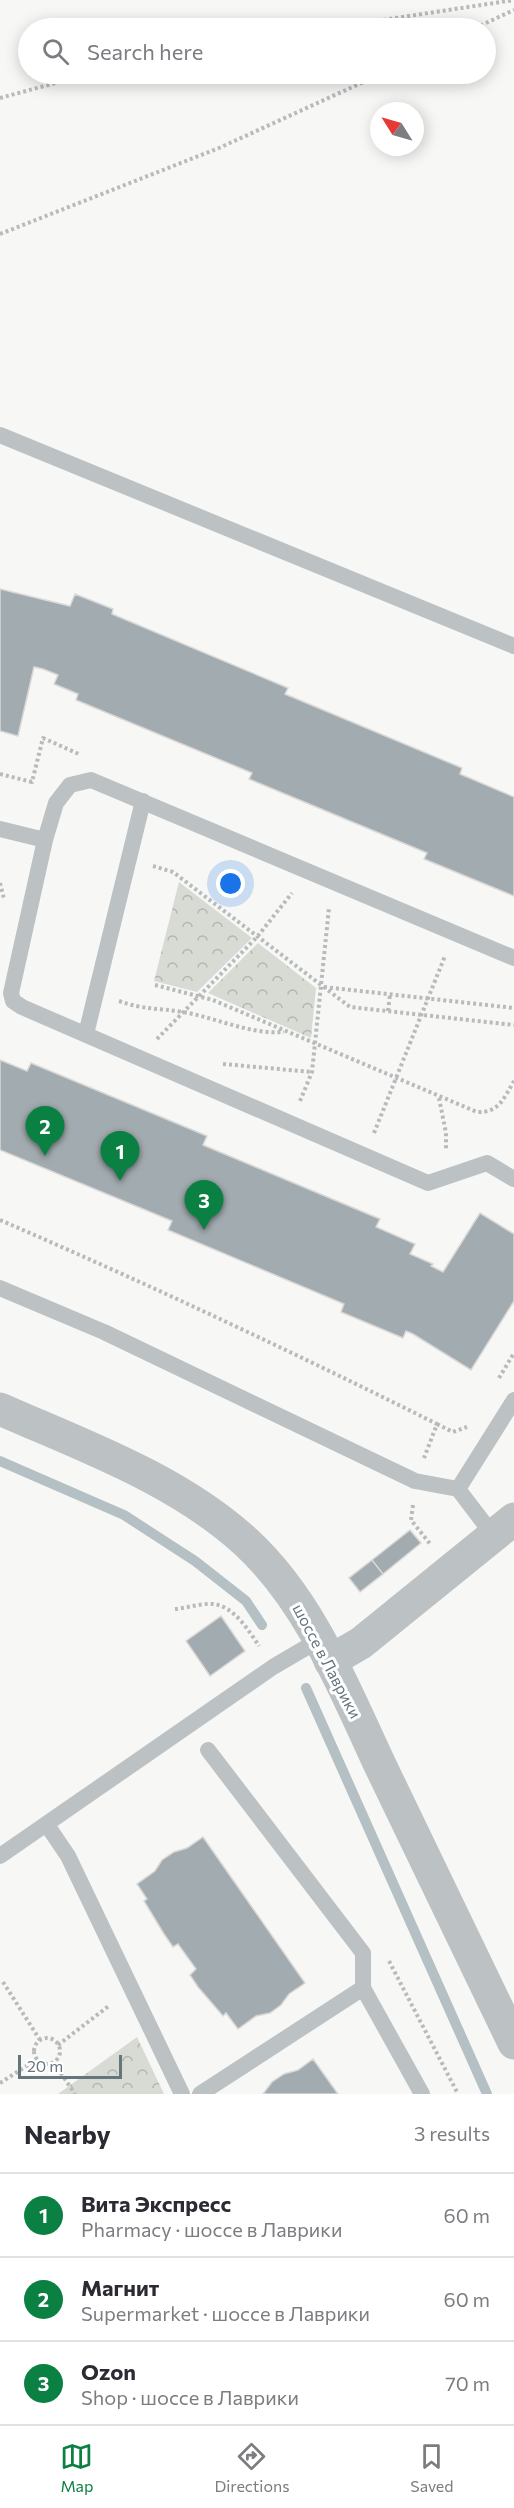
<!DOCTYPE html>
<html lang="en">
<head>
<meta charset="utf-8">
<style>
  body { margin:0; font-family:Commissioner,sans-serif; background:#f7f7f7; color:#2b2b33 }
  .compass { position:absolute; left:370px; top:102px; width:54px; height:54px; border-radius:50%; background:#fff; box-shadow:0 3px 15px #0003; rotate:307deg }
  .scale { position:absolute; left:18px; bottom:15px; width:104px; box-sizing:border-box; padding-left:6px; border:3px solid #65757c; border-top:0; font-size:16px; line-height:21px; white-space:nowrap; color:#65757c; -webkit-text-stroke:4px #fff; paint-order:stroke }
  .you { position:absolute; left:231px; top:884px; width:21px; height:21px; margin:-15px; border:4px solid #fff; border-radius:50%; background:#1a73e8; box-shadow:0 0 0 9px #1a73e833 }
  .badge { display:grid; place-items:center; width:39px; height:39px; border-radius:50%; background:#0b8043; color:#fff; font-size:20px; font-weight:700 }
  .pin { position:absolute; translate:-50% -50px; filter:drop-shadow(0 2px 3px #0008) }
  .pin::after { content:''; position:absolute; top:32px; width:21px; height:18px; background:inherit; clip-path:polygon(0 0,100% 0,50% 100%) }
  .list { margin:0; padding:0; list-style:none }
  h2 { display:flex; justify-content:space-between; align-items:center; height:78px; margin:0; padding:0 24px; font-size:26px }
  h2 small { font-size:20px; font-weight:400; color:#7c7c81 }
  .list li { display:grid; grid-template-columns:39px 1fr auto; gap:18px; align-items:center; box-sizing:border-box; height:84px; padding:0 24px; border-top:2px solid #e1e1e2 }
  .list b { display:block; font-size:22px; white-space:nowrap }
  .list p { margin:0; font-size:20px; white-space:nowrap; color:#7c7c81 }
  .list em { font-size:20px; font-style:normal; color:#7c7c81 }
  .icon { flex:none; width:33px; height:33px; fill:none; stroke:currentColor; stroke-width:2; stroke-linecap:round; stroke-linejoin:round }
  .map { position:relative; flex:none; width:514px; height:2094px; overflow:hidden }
  .search { position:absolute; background:#fff; box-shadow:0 3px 15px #0003; left:18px; right:18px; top:18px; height:66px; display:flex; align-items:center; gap:15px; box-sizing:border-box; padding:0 21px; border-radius:33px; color:#7c7c81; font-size:22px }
  .sheet { height:330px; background:#fff }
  nav { display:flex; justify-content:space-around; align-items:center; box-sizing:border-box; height:84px; border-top:2px solid #e1e1e2; background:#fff; font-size:16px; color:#7c7c81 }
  nav a { display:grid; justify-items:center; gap:3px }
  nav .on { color:#0b8043 }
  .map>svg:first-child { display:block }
  .forest { fill:url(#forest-crowns) }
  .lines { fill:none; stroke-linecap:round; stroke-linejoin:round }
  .stream { stroke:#b4c0c3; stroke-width:10 }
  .building { fill:#a2abaf; stroke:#d9d8d7; stroke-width:1.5 }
  .path { stroke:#b7bbbc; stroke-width:4; stroke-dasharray:3 3; stroke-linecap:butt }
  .service { stroke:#bcc1c4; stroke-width:16 }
  .minor { stroke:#bcc1c4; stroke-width:33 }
  .tertiary { stroke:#bcc1c4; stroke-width:33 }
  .labels { text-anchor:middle; stroke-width:6; stroke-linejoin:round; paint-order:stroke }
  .street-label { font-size:16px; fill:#65757c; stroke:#fff }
</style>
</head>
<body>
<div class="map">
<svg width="514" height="2094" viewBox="0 0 514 2094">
  <defs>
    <pattern id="forest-crowns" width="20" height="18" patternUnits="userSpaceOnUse" patternTransform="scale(1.5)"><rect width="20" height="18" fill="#d7dbd4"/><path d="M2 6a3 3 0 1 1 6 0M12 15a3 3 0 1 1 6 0" fill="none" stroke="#b2b6b1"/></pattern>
  </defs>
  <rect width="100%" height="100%" fill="#f7f7f5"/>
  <!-- forest -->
  <path class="forest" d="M179,882L252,938L197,992L154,981Z
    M258,943L316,988L311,1038L208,993Z
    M137,2037L164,2094H58Z"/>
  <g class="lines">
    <!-- stream -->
    <path class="stream" d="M0,1461L124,1515L195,1561L246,1601L262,1625
      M306,1688L487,2094"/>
  </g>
  <!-- building -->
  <path class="building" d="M0,589L70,606L75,594L113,609L112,614L288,688L285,694L462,768L460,774L514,797V896L424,859L427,853L249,779L252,773L76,700L78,694L54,684L58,675L43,669L34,667L18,736L0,731Z
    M0,1060L27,1071L31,1063L207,1136L203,1145L380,1219L376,1227L415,1244L410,1254L433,1264L431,1266L443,1272L480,1213L514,1234V1301L471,1370L413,1334L406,1331L403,1338L341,1312L344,1304L168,1230L172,1221L0,1150Z
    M410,1530L421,1543L383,1574L372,1560Z
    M372,1560L383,1574L360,1592L349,1578Z
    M221,1616L245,1651L210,1676L186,1641Z
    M203,1837L305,1983L289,1994L281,2005L270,2013L256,2016L238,2029L226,2013L223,2016L198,1987L190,1975L196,1969L178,1944L173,1947L164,1934L144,1901L147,1899L137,1884L155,1871L162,1860L174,1852L187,1848Z
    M313,2059L338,2094H263L272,2082L284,2074L298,2070Z"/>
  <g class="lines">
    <!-- path -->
    <path class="path" d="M330,28L514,0
      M475,28L514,10
      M0,98L89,74
      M0,234L219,148L381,74
      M0,774L32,782L43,738L81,755
      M153,866L173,872L350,1007L514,1025
      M0,883L4,899
      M155,985L213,1000L477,1112C499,1113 504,1098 514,1081
      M324,987L514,1008
      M119,1001C144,1010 159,1008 183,1012C217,1018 251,1035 284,1032
      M388,1011L390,994
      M157,1039L257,937L292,893
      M223,1064L312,1072
      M439,1098L446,1133V1150
      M300,1101L312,1072L329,908
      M374,1133L445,956
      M0,1220C148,1284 293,1352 437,1424L424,1458
      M499,1378L514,1353
      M437,1424L453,1432L467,1427
      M413,1505L411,1520L431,1545
      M175,1609C187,1608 201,1603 213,1604C234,1606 249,1631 259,1646
      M389,1961L458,2094
      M3,1982L40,2040
      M34 2051a13 13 0 1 1 26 0a13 13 0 1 1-26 0Z
      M58,2045L110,2005
      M54,2063L75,2094
      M0,2083L36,2060"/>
    <!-- service -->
    <path class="service" d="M0,435L514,646
      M0,829L45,840
      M514,958L91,780L70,785L56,803L45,840L11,993L13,1001L22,1007L428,1183L487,1163L514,1179
      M86,1034L143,801
      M0,1288L104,1332L415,1481L458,1489L493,1535
      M458,1489L514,1400
      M208,1750L363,1953V1988L422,2094
      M47,1825L68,1856L182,2094
      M0,1856L273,1667L319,1640
      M200,2094L363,1988"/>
    <!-- minor -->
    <path class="minor" d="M330,1661L361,1643L514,1519"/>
    <!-- tertiary -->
    <path class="tertiary" d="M0,1409C84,1446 177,1479 246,1542C310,1601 344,1688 380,1765C425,1858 469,1951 514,2043"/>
  </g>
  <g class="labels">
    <!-- street labels -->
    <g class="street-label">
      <text transform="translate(327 1661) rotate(62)" y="6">шоссе в Лаврики</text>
    </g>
  </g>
</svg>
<svg class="compass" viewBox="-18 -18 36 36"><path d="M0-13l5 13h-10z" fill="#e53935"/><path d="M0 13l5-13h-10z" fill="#7c7c81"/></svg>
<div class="scale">20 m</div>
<div class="you"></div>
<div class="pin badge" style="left:120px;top:1181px">1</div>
<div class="pin badge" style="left:45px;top:1156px">2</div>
<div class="pin badge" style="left:204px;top:1230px">3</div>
<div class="search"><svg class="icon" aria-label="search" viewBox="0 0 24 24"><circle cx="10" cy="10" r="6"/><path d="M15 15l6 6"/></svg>Search here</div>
</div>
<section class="sheet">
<h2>Nearby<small>3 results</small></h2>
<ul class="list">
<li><span class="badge">1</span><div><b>Вита Экспресс</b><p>Pharmacy · шоссе в Лаврики</p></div><em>60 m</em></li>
<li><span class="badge">2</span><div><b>Магнит</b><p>Supermarket · шоссе в Лаврики</p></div><em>60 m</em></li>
<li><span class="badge">3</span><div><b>Ozon</b><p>Shop · шоссе в Лаврики</p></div><em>70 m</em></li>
</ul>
</section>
<nav>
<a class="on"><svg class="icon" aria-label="map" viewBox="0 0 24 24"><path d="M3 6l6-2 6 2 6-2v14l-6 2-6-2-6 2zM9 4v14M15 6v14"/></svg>Map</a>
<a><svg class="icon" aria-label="directions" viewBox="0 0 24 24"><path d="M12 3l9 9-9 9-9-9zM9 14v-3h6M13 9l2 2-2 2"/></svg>Directions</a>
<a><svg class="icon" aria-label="saved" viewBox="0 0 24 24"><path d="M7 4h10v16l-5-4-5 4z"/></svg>Saved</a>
</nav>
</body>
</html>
